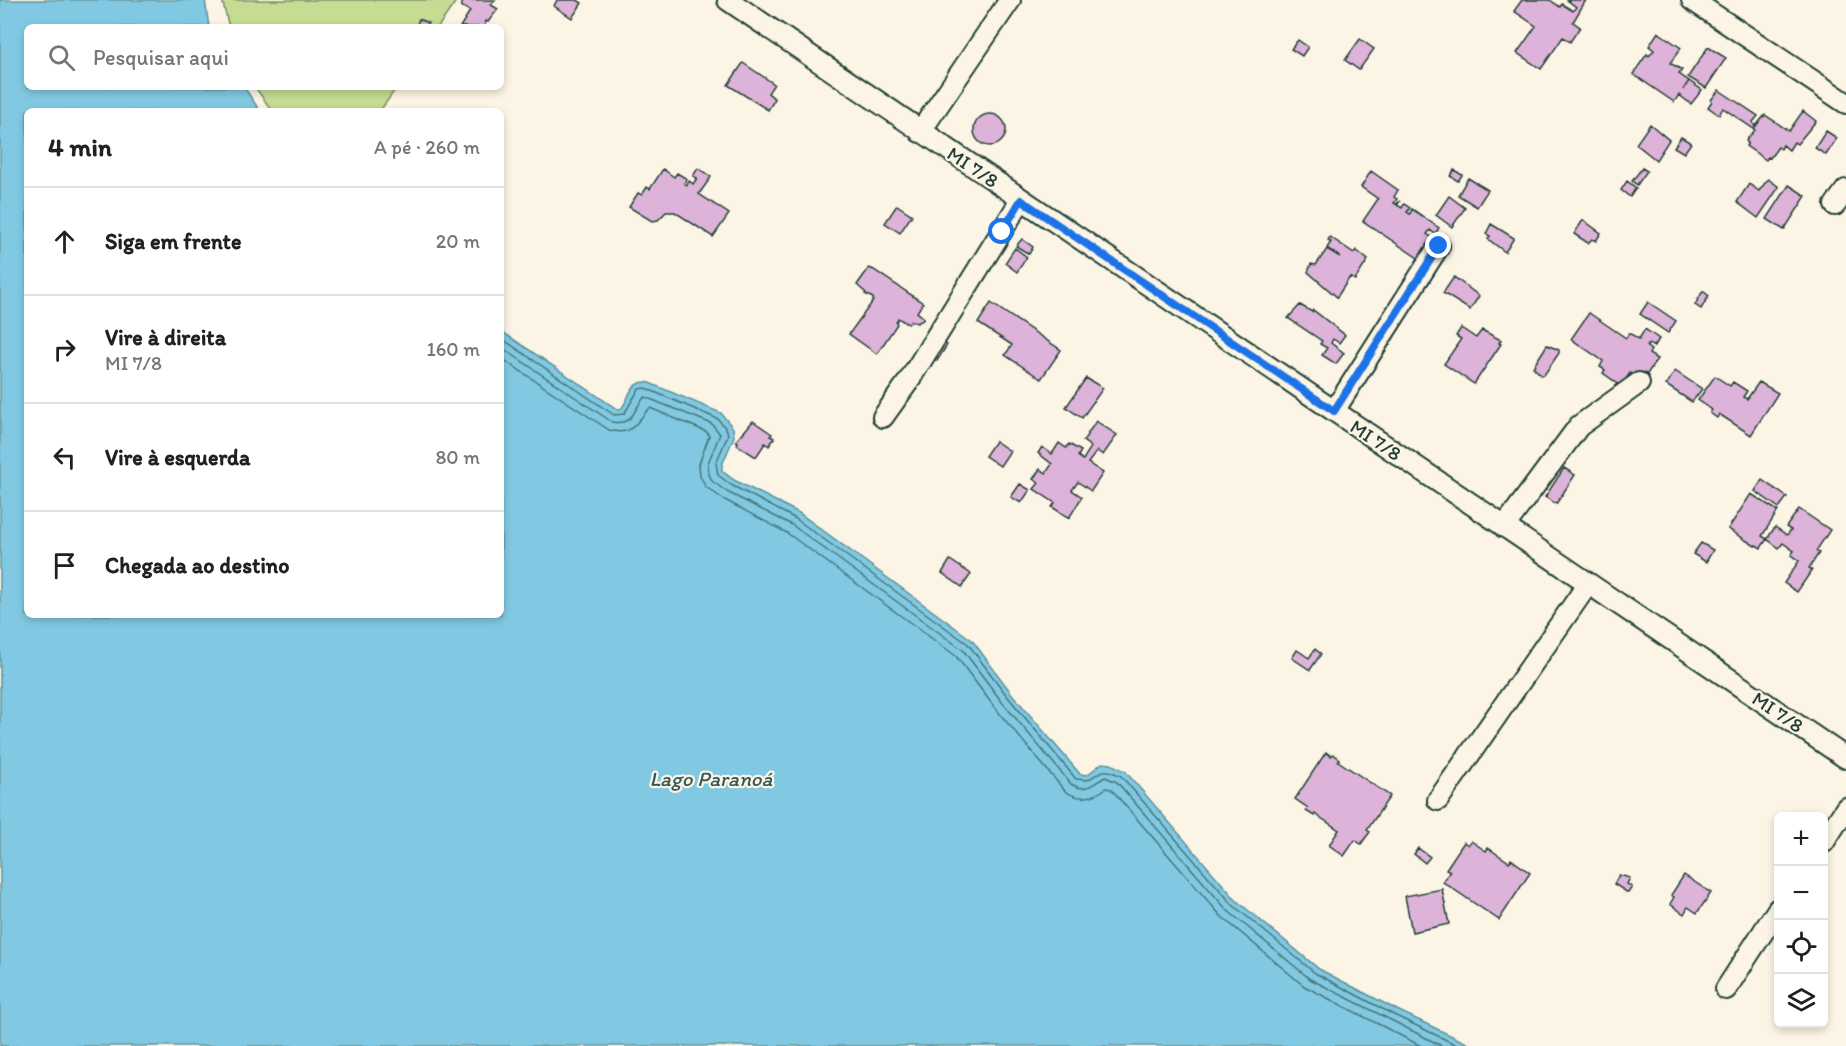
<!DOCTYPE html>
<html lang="pt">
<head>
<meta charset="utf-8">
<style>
  body { margin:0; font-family:Itim,sans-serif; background:#f6f6f6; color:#202124 }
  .controls { position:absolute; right:18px; bottom:18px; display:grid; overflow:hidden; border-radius:9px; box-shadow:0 3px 9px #0003 }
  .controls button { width:54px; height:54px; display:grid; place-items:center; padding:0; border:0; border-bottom:2px solid #e0e0e0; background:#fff; color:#202124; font:30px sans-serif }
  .stop { position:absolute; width:18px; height:18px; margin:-14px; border:4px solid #1a73e8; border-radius:50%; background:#fff }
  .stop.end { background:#1a73e8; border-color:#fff; box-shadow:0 2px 6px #0008 }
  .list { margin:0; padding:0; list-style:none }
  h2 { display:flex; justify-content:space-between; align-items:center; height:78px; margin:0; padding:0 24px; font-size:26px }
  h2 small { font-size:20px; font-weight:400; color:#757577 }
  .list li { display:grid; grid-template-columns:39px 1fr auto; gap:18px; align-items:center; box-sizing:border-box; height:108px; padding:0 24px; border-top:2px solid #e0e0e0 }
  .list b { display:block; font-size:22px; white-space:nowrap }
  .list p { margin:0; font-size:20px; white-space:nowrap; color:#757577 }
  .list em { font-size:20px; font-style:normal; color:#757577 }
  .icon { flex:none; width:33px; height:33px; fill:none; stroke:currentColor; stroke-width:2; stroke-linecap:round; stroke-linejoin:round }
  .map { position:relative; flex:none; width:1846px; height:1046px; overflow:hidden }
  .search { position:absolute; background:#fff; box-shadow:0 3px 9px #0003; left:24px; top:24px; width:480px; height:66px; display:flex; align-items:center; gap:15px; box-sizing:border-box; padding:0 21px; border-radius:9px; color:#757577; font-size:22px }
  .panel { position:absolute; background:#fff; box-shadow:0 3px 9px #0003; left:24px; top:108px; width:480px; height:510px; border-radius:9px }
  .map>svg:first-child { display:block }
  .green { fill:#c5dc92; stroke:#728c63; stroke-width:1.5 }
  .water { fill:#81c9e2; stroke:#5a919c; stroke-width:1.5 }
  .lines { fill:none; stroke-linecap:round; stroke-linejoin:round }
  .shore { stroke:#46757a; stroke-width:1.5 }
  .building { fill:#deb3d9; stroke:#1f3d34; stroke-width:1.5 }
  .minor-casing { stroke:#1f3d34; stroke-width:24 }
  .minor { stroke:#fcf5e5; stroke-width:20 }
  .route { stroke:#1a73e8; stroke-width:8 }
  .labels { text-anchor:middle; stroke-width:4.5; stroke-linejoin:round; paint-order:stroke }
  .street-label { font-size:20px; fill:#1f3d34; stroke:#fcf5e5 }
  .water-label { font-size:21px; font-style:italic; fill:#335957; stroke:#fcf5e5 }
</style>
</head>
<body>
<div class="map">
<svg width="1846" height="1046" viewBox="0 0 1846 1046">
  <rect width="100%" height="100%" fill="#fcf5e5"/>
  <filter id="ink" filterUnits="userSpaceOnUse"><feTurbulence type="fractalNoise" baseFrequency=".0167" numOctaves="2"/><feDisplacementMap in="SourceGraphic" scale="12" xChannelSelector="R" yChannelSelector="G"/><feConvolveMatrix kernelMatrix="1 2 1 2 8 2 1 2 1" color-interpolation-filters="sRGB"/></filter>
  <g filter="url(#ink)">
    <!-- green -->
    <path class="green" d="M222,0H457L438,27H229Z
      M255,87H397L380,111H272Z"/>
    <!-- water -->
    <path class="water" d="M0,0H205L209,27H27V87H244L260,111H27V615H501V331L617,409L620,410C631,398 628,382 647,382L721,413L733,428L734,437L722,465V471L734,480L799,513L972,640L1012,694L1080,774L1087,775L1102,763L1111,764L1125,771L1237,901L1319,969L1397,1010L1473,1046H0Z"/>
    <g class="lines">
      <!-- shore -->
      <path class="shore" d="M501,338L614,415L624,414L639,389L645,388L718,419L727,430L728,435L716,463L718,475L731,485L796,519L968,644L1008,697L1076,779L1088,780C1103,770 1103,767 1121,776L1233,905L1315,973L1394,1015L1459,1046
        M501,347L612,422C635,426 633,408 645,397L712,424L720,434L708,463L709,474L712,481L727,492L792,525L963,650L1002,702L1071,784C1086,793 1093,784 1105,777L1117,782L1227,910L1310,979L1442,1046
        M501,358L609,430C634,437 635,422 650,408L707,432L709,436L699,464L700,476L706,487L723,499L787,533L956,656L995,708L1065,791C1079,801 1094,798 1106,788L1111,789L1221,916L1304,986L1421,1046"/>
    </g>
    <!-- building -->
    <path class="building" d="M464,0H495L491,5L498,9L491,18L488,22L486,21L484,27H460L470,11L461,6Z
      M557,0H577L582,3L572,18L554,6Z
      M1522,0H1550L1560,7L1562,4L1573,11L1576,7L1567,0H1586L1573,22L1580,27L1570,42L1563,37L1541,69L1517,53L1536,26L1514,11Z
      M419,19L428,23L426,27H410L411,25L416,27Z
      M1658,32L1681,48L1670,63L1682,70L1679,74L1689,81L1683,90L1689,81L1702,90L1691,104L1679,95L1674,102L1633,74L1647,54L1649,56L1654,50L1649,46Z
      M1360,39L1374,49L1359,70L1345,60Z
      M1298,40L1308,47L1302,56L1291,49Z
      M1708,47L1726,58L1706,88L1688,77Z
      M743,63L774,84L768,93L775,99L768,110L728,85Z
      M1719,90L1758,116L1753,122L1755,127L1765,115L1789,131L1803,111L1816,121L1797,144L1794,142L1789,150L1783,145L1781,149L1778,147L1770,158L1768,157L1766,160L1746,146L1748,143L1746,141L1748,138L1755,130L1723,108L1719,115L1708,107L1712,101L1711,100Z
      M974 130a16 16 0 1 1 32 0a16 16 0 1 1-32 0Z
      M1650,124L1669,140L1656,160L1636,144Z
      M1826,131L1837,138L1826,155L1815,148Z
      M1681,137L1691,143L1684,153L1674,147Z
      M698,168L711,177L699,194L729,214L713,237L675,212H666L658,220L652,221L629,207L638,193L642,195L647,187L650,189L663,169L674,177L677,173L687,179L684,183L687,185L689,181L693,184L697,178L693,176Z
      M1642,168L1647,171L1637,185L1632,181Z
      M1454,170L1462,175L1458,181L1450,176Z
      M1371,171L1398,190L1394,197L1397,199L1394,203L1396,204L1400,201L1397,205L1402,208L1404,204L1410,208L1407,212L1410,214L1412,209L1439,228L1435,234L1430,230L1427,234L1434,239L1421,260L1363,221L1378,199L1361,187Z
      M1468,178L1488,190L1477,207L1458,195Z
      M1768,179L1779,187L1758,218L1737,202L1749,184L1759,191Z
      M1627,181L1636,188L1630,197L1621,190Z
      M1789,185L1806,196L1784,230L1767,219Z
      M1449,196L1465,208L1452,227L1436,215Z
      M897,205L912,215L900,233L885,223Z
      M1583,220L1601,233L1596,241L1592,239L1588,243L1574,234Z
      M1491,224L1514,238L1505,252L1488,239L1490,236L1486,234Z
      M1330,237L1354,253L1356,250L1368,260L1355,280L1350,277L1337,297L1308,272L1311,264L1316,265L1327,249L1340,257L1327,248L1331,242L1328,240Z
      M1022,239L1033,247L1029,254L1016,246Z
      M1015,248L1027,257L1017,272L1005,263Z
      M869,268L874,270L923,303L917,312L924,318L923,320L917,323L911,321L908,324L898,318L896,322L897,324L877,354L849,334L873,301V298L865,294L866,293L857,285Z
      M1454,277L1479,296L1470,310L1443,293Z
      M1703,291L1709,296L1701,309L1695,305Z
      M1648,302L1676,321L1668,333L1640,314Z
      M991,303L1061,350L1041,379L1005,355L1012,345L978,323Z
      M1300,305L1312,312L1313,310L1345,335L1339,343L1333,339L1331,343L1344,353L1336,364L1322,355L1327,348L1320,344L1322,341L1288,318Z
      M1589,313L1626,338L1629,333L1639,339L1645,329L1659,339L1654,347L1649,344L1648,345L1647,347L1651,350L1649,354L1657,359L1642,382L1630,373L1621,386L1603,373L1605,370L1600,367L1603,361L1571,339Z
      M1461,328L1476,338L1482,330L1501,340L1499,343L1501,344L1474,384L1444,364L1461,339L1456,336Z
      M934,337L947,345L937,361L924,353Z
      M1547,345L1559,350V353L1544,375H1541L1533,367Z
      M1675,371L1702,389L1692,402L1666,385Z
      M1715,376L1730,386L1733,382L1747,391L1743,397L1747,399L1759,382L1778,393L1751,435L1722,416L1719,414L1717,418L1710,413L1712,410L1698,400Z
      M1086,378L1103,388L1082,418L1066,407Z
      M753,421L772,434L770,436L774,438L769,446L765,443L756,457L737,445L738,442L736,441Z
      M1096,421L1117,435L1103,455L1097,451L1088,463L1103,473L1091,491L1078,482L1072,490L1082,497L1069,518L1052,507L1055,503L1034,489L1039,483L1033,479L1040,469L1046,473L1052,464L1038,453L1042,447L1052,454L1059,443L1066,448L1069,444L1081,451L1078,456L1083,460L1091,447L1083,441Z
      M995,441L1010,451L1000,466L985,456Z
      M1564,468L1575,475L1556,504L1545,497Z
      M1762,480L1787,497L1779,508L1755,491Z
      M1020,484L1030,490L1021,503L1011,497Z
      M1751,494L1778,511L1762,536L1767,539L1761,548L1756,545L1755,546L1728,529Z
      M1799,509L1830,530L1816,551L1819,553L1809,568L1812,570L1797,592L1784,583L1799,561L1791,555L1794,551L1783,543L1779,548L1767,539L1775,527L1787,535L1791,530L1786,527Z
      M1701,543L1713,550L1706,562L1693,554Z
      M950,560L971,574L962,587L942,573Z
      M1315,649L1321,654L1310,670L1292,658L1297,650L1309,658Z
      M1326,752L1331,756L1333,754L1340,759L1338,761L1390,796L1367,830L1370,832L1361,844L1355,840L1344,856L1329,845L1339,830L1315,814L1314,816L1306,811L1308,808L1295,799Z
      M1471,841L1486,851L1488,848L1509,862L1511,859L1530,873L1499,920L1443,882L1450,871L1446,869L1464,842L1468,845Z
      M1418,848L1430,857L1425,863L1414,854Z
      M1619,875L1630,878L1627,884L1632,887L1628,893L1614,884Z
      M1684,875L1711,893L1697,913L1688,907L1684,914L1670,904L1674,897L1671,895Z
      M1442,889L1449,924L1412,932L1405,896Z"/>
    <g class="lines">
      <defs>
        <path id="minor" d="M728,0L1846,758
          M1692,0L1846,103
          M920,132L1010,0
          M1835,205L1846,190
          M1334,411L1439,246
          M883,417L908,382L1021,200
          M1504,527L1579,426L1639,383
          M1438,800L1588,584
          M1824,842L1846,808
          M1726,989L1778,909"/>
      </defs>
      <!-- minor casing -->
      <use href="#minor" class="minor-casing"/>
      <!-- minor -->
      <use href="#minor" class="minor"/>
    </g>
  </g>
  <g class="lines" filter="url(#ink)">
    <!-- route -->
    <path class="route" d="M1002,232L1021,200L1334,411L1439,246"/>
  </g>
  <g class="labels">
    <!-- street labels -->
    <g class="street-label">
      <text transform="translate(973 167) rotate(34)" y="7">MI 7/8</text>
      <text transform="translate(1376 440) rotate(34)" y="7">MI 7/8</text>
      <text transform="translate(1778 712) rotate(34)" y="7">MI 7/8</text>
    </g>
    <!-- water labels -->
    <g class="water-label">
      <text x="711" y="786">Lago Paranoá</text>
    </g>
  </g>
</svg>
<div class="controls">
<button>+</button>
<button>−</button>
<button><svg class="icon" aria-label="locate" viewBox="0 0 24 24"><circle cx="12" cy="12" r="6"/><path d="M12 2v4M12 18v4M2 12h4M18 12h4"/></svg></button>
<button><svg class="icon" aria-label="layers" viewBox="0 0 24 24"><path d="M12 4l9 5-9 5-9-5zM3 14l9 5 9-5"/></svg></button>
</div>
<div class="stop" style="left:1002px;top:232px"></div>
<div class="stop end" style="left:1439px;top:246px"></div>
<div class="search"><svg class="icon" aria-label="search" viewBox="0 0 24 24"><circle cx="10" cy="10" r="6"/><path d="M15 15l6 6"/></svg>Pesquisar aqui</div>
<section class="panel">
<h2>4 min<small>A pé · 260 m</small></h2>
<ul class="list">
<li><svg class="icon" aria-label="ahead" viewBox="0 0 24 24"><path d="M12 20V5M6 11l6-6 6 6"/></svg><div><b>Siga em frente</b></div><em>20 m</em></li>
<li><svg class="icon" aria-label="right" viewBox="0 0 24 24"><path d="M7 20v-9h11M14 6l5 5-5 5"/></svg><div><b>Vire à direita</b><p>MI 7/8</p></div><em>160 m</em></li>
<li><svg class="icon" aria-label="left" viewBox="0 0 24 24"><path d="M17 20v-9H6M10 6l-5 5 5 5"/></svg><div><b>Vire à esquerda</b></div><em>80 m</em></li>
<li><svg class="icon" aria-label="arrive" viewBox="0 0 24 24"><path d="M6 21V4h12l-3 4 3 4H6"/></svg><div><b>Chegada ao destino</b></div></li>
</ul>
</section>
</div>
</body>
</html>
